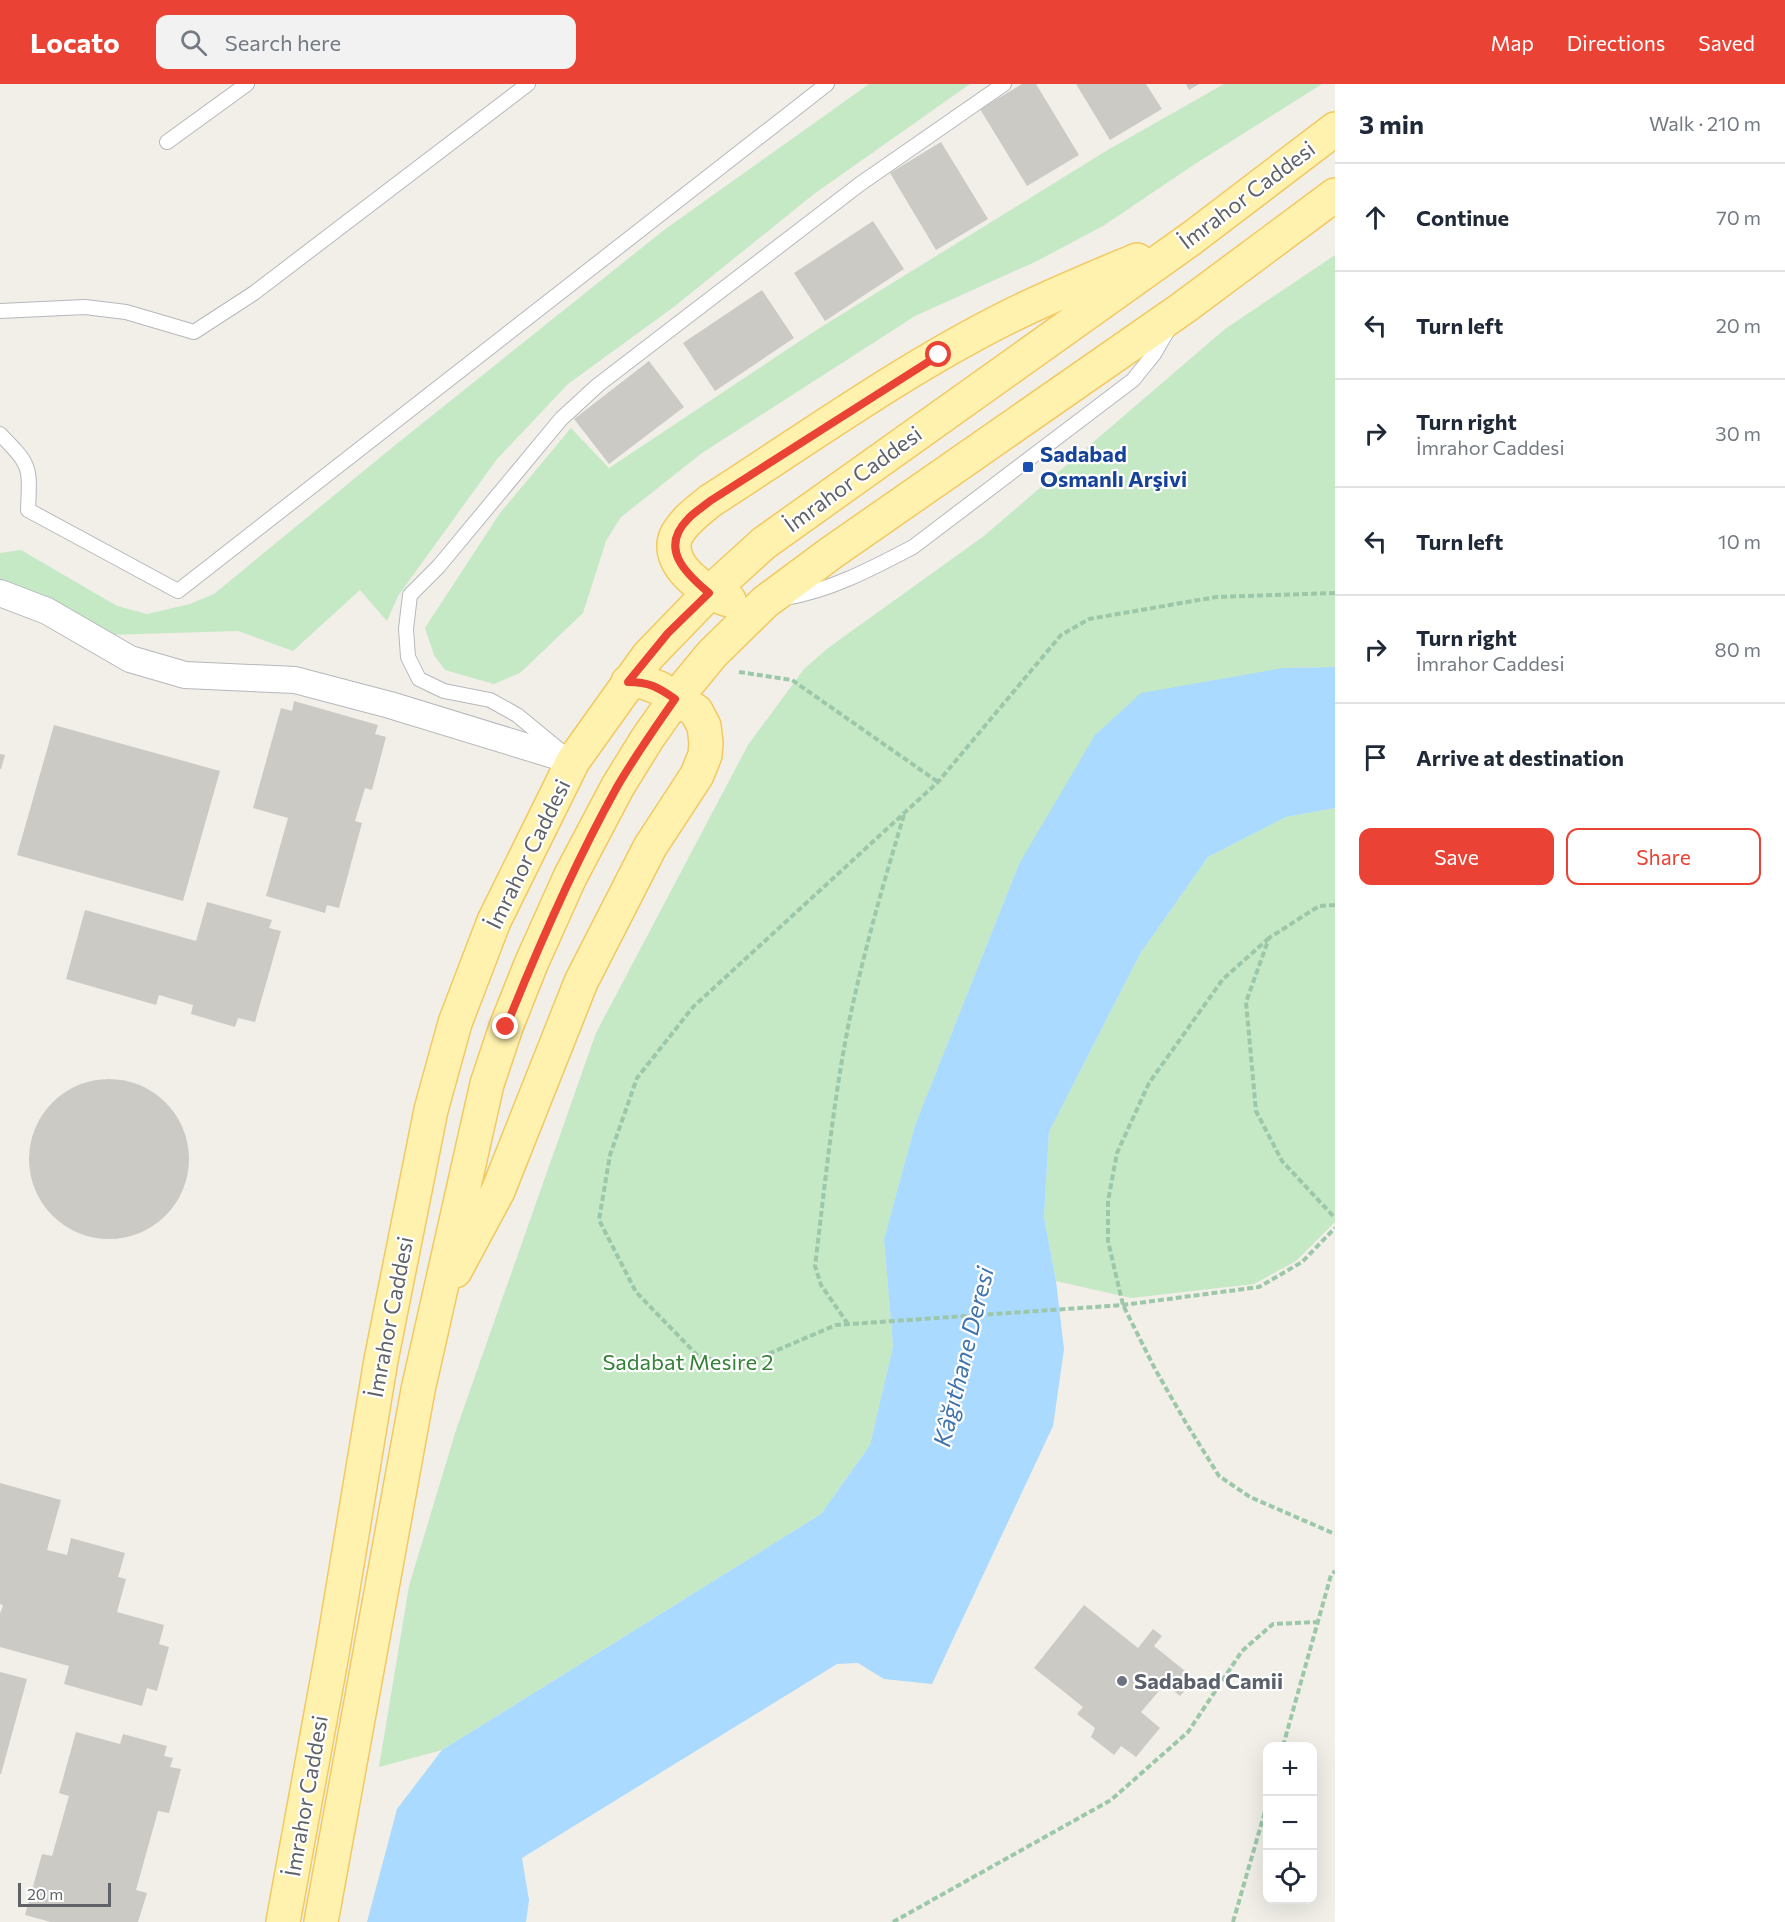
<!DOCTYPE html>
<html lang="en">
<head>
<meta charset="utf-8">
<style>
  body { margin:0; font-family:Commissioner,sans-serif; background:#f2f2f3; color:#1f2937 }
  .controls { position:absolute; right:18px; bottom:18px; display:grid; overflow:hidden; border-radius:12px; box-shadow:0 6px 24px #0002 }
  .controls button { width:54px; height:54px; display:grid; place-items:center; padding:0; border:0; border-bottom:2px solid #e0e1e3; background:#fff; color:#1f2937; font:30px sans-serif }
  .scale { position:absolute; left:18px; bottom:15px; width:93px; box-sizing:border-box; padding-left:6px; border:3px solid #5f6368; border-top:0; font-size:16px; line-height:21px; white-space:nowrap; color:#5f6368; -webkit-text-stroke:4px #fff; paint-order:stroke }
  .stop { position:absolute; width:18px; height:18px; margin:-14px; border:4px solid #ea4335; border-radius:50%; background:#fff }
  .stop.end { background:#ea4335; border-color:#fff; box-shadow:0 2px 6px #0008 }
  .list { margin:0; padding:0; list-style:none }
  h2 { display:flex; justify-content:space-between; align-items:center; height:78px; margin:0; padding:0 24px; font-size:26px }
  h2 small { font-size:20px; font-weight:400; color:#747a83 }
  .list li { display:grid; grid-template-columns:39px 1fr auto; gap:18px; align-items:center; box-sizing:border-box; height:108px; padding:0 24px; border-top:2px solid #e0e1e3 }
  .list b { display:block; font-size:22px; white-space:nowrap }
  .list p { margin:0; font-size:20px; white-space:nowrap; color:#747a83 }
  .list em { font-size:20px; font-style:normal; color:#747a83 }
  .actions { display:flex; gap:12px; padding:18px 24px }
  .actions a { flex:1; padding:14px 0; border:2px solid #ea4335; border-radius:12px; text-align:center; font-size:21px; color:#ea4335 }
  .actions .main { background:#ea4335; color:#fff }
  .icon { flex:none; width:33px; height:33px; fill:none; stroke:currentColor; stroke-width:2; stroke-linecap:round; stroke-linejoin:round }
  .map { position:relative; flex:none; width:1335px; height:1838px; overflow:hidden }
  header { display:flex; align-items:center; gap:36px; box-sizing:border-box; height:84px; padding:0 30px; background:#ea4335; color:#fff }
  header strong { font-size:28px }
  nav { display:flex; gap:33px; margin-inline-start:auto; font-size:21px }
  .search { width:420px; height:54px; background:#f2f2f3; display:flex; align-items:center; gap:15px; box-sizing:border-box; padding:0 21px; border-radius:12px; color:#747a83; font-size:22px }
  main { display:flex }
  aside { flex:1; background:#fff }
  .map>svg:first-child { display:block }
  .green { fill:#c5e8c5 }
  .water { fill:#aadaff }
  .building { fill:#cccac5 }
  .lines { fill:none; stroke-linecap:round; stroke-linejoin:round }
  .service-casing { stroke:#b5b8bc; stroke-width:16 }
  .minor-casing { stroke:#b5b8bc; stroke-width:28 }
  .primary-casing { stroke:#f2c960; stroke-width:36 }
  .path { stroke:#9cc7a9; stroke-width:4; stroke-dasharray:6 3; stroke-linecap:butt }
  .service { stroke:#fff; stroke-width:14 }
  .minor { stroke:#fff; stroke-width:26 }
  .primary { stroke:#fff2af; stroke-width:33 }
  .route { stroke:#ea4335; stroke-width:8 }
  .transit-dot { fill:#1a4fb4; stroke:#fff; stroke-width:2 }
  .worship-dot { fill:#6b7280; stroke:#fff; stroke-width:2 }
  .labels { text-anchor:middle; stroke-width:4.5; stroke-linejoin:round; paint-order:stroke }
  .street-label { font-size:22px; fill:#5f6368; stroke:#fff }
  .transit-label { font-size:22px; font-weight:bold; fill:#164399; stroke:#fff; text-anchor:start }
  .park-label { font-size:22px; fill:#348238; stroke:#fff }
  .worship-label { font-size:22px; font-weight:bold; fill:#5b616d; stroke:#fff; text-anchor:start }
  .water-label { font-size:24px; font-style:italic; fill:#4174aa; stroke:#fff }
</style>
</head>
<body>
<header>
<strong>Locato</strong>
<div class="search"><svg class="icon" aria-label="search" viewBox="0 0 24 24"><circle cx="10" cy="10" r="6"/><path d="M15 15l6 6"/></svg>Search here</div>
<nav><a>Map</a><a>Directions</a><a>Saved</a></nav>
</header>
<main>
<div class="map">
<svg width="1335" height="1838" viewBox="0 0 1335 1838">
  <rect width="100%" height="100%" fill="#f1efe8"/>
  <!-- green -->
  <path class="green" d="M869,0H970L814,110L675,222L568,300L497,375L398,512L387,537L360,506L293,567L238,547L106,551L0,504V469L21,466L117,522L147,530L190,520L214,510L394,362L664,146Z
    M1224,0H1322L1195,80L1103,142L1037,177L915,232L702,369L621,433L606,457L583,529L520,589L494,600L445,586L434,571L425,544L500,429L571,344L609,384L818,245L1106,67Z
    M1335,171V583L1283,584L1019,780L915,1041L884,1155L893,1262L870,1361L821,1430L442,1666L379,1683L409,1502L456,1346L596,949L748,661L804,585L828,564L984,452L1225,245Z
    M1335,724V1138L1296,1177L1254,1200L1131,1214L1056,1197L1044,1133L1049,1048L1140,870L1208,773L1286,733Z"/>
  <!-- water -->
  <path class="water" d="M1335,583V724L1286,733L1208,773L1140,870L1049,1048L1044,1133L1056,1197L1064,1265L1053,1342L932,1600L884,1595L858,1579L837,1580L522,1774L529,1816L526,1838H367L397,1725L442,1666L821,1430L870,1361L893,1262L884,1155L915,1041L1019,780L1095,651L1141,609L1283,584Z"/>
  <!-- building -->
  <path class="building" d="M1022,0H1036L1079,71L1027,102L980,25Z
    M1076,0H1146L1162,25L1110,56Z
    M1186,0H1199L1189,6Z
    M941,58L988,135L936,166L890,89Z
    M873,137L904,185L825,237L794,189Z
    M762,206L794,254L715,307L683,259Z
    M649,277L684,323L609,380L574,335Z
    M294,617L378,641L375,650L386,653L372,706L365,704L355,737L362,739L339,824L327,821L325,829L266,812L288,734L253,724L281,624L292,627Z
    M54,641L220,687L183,817L17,771Z
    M0,670L5,671L1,685H0Z
    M207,818L272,836L269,844L281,847L255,938L238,934L235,943L191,930L193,921L159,911L156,921L66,895L85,826L196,857Z
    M29 1075a80 80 0 1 1 160 0a80 80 0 1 1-160 0Z
    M0,1399L61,1416L47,1466L67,1471L71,1454L125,1469L118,1493L126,1495L117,1528L164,1541L159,1560L169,1563L157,1607L147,1604L142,1622L64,1600L69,1582L0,1563V1530L3,1521L0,1520Z
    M1084,1521L1138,1564L1153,1545L1162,1552L1154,1562L1195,1595L1180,1612L1165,1600L1141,1628L1160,1644L1136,1673L1121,1662L1114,1671L1091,1653L1095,1644L1077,1630L1083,1623L1034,1584Z
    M0,1588L27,1595L1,1690H0Z
    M76,1648L120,1660L123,1650L167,1662L164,1672L173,1674L170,1683L181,1685L169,1729L158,1727L136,1806L147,1809L138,1838H51L25,1831L42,1770L52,1772L69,1712L59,1709Z"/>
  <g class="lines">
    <defs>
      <path id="service" d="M167,58L247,0
        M0,227L85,223L126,228L194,248L254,209L528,0
        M0,350C31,382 30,381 28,426L178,507L827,0
        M785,514C830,507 873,484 913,463L1133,296L1154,270L1168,246
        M562,668L517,631L490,616L444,607L419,595L408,573L406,545L410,511L439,482L561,335L598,301L860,100L1004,0"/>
      <path id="minor" d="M0,509L47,527L130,575L185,591L295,596L390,621L573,677"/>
      <path id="primary" d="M729,516C706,510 662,479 677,450C685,436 698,427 710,417C808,354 904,285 1008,233C1050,212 1094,194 1137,176
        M455,1187L498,1107L581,898L650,763L697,691L705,671L706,659L704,642L696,627L659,604L643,598H628
        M283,1838L332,1570L381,1276L431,1026L455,939L494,837L573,677L648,572L709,509L764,459L1192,154L1335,45
        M321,1838L418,1306L487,1000L506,943L531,880L570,793L618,702L647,655L675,615L712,570L765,518L831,469L1183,224L1335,111"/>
    </defs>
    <!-- service casing -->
    <use href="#service" class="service-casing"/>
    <!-- minor casing -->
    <use href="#minor" class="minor-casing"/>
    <!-- primary casing -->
    <use href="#primary" class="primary-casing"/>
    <!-- path -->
    <path class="path" d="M1335,509L1216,513L1089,535L1061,551L938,698L693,923L637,994L610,1071L599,1136L636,1208L698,1272L740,1282L836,1241L1123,1221L1259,1203L1302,1178L1335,1144
      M739,588L792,596L938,698
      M1335,821L1319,822L1269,854L1246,918L1256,1027L1282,1077L1335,1134
      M1269,854L1223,895L1149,999L1117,1069L1108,1117V1157L1123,1221L1155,1285L1186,1339L1219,1392L1250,1413L1335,1450
      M848,1240L821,1201L815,1182C825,1101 833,1018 849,938C864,867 883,800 904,731
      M1283,1662L1331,1491L1335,1487
      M893,1838L1111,1716L1188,1648L1242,1567L1273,1540L1318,1538
      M1233,1838L1268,1717"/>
    <!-- service -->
    <use href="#service" class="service"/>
    <!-- minor -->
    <use href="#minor" class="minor"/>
    <!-- primary -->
    <use href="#primary" class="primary"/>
  </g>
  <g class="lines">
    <!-- route -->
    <path class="route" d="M506,943C539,861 574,780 617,703C635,672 655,644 675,615C658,603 649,598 628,598L668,549L709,509C685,489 659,464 688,435C694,428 703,423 710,417L939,271"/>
  </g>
  <!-- markers -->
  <rect class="transit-dot" x="1022" y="377" width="12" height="12" rx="3"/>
  <circle class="worship-dot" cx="1122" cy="1597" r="6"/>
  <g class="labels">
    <!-- street labels -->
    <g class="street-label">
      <text transform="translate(1247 111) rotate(-37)" y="8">İmrahor Caddesi</text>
      <text transform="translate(853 395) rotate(-36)" y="8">İmrahor Caddesi</text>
      <text transform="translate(528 770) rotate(-64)" y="8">İmrahor Caddesi</text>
      <text transform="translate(390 1233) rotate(-79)" y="8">İmrahor Caddesi</text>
      <text transform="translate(306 1712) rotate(-80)" y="8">İmrahor Caddesi</text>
    </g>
    <!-- transit labels -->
    <g class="transit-label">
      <text x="1040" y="378">Sadabad<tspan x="1040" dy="25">Osmanlı Arşivi</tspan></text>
    </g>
    <!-- park labels -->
    <g class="park-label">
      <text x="688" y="1286">Sadabat Mesire 2</text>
    </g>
    <!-- worship labels -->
    <g class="worship-label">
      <text x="1134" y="1605">Sadabad Camii</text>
    </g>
    <!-- water labels -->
    <g class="water-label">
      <text transform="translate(964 1273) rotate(-76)" y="8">Kâğıthane Deresi</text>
    </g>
  </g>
</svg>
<div class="controls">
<button>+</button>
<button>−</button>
<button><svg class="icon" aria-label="locate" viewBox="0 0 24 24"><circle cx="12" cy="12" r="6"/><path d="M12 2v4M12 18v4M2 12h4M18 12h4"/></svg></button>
</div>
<div class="scale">20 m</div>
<div class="stop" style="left:939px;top:271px"></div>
<div class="stop end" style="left:506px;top:943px"></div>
</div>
<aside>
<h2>3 min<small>Walk · 210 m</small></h2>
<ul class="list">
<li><svg class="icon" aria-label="ahead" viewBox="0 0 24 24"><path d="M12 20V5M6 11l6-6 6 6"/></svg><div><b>Continue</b></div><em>70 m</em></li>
<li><svg class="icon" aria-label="left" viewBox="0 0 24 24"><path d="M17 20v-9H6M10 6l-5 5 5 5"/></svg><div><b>Turn left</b></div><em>20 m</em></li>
<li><svg class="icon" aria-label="right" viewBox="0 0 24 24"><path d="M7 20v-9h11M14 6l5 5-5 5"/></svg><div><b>Turn right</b><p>İmrahor Caddesi</p></div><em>30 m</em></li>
<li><svg class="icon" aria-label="left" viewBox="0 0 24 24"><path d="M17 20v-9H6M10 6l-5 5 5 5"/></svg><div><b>Turn left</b></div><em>10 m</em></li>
<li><svg class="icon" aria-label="right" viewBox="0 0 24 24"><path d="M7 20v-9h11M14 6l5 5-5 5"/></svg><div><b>Turn right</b><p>İmrahor Caddesi</p></div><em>80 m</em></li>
<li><svg class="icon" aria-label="arrive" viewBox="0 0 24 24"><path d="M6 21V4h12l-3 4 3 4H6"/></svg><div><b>Arrive at destination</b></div></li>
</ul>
<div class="actions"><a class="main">Save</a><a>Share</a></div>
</aside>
</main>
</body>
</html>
